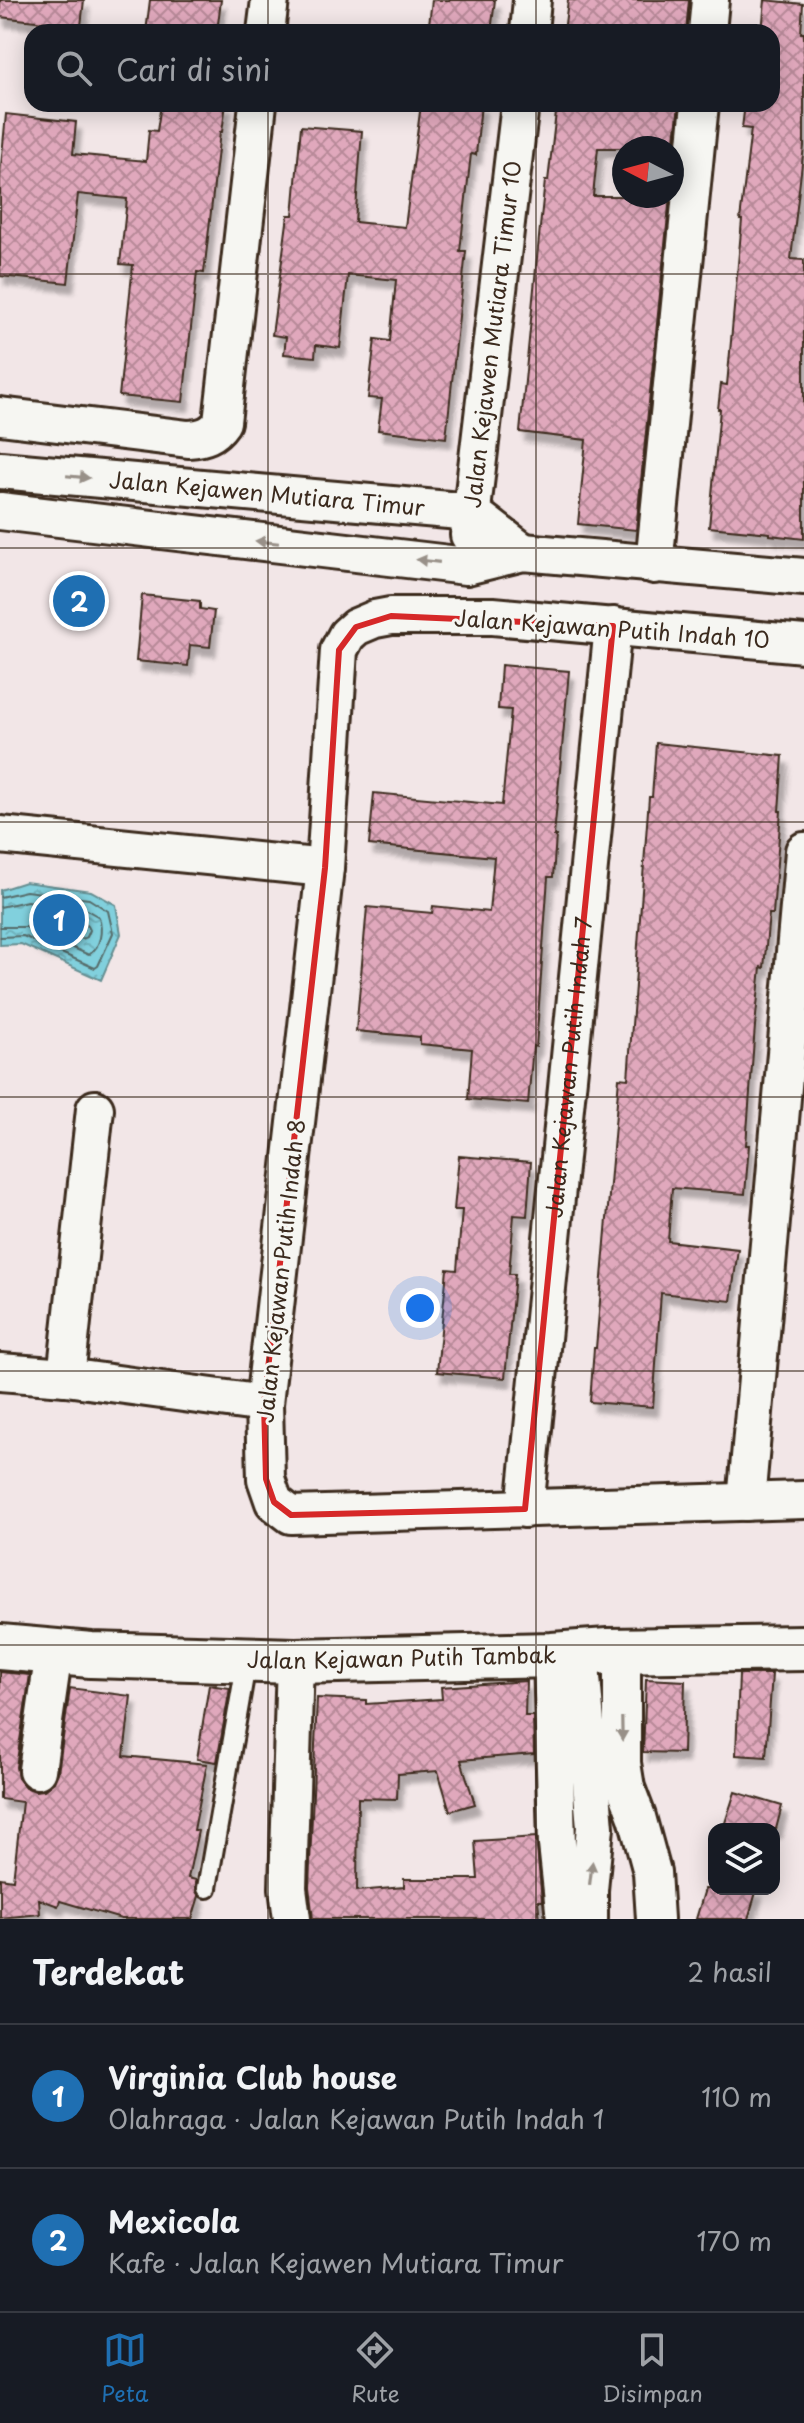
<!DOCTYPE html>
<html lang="id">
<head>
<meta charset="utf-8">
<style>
  body { margin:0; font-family:"Playpen Sans",sans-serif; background:#20242c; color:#f1f3f6 }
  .controls { position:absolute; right:24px; bottom:24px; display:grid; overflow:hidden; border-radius:16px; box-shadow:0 4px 20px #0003 }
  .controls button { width:72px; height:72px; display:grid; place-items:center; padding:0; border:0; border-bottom:2px solid #363941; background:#171b24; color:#f1f3f6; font:40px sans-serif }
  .compass { position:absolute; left:612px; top:136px; width:72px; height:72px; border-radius:50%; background:#171b24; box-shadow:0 4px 20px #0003; rotate:276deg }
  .you { position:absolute; left:420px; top:1308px; width:28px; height:28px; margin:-20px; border:6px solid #fff; border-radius:50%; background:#1a73e8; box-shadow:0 0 0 12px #1a73e833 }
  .badge { display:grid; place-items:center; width:52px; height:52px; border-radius:50%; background:#1f6fb2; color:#fff; font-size:26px; font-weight:700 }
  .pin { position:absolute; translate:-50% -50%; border:4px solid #fff; box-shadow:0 2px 8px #0006 }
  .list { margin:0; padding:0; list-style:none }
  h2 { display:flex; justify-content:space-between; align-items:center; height:104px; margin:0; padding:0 32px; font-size:34px }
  h2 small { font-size:26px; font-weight:400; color:#9ea1a6 }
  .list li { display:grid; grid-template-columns:52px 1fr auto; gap:24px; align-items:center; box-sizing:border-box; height:144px; padding:0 32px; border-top:2px solid #363941 }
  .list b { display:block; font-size:30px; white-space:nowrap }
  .list p { margin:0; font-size:26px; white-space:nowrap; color:#9ea1a6 }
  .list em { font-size:26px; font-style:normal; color:#9ea1a6 }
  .icon { flex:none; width:44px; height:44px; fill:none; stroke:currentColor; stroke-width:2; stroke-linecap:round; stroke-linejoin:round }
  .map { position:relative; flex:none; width:804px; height:1919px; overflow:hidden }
  .search { position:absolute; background:#171b24; box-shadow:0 4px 20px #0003; left:24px; right:24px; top:24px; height:88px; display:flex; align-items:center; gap:20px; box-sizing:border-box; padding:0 28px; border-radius:24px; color:#9ea1a6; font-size:30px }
  .sheet { height:392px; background:#171b24 }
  nav { display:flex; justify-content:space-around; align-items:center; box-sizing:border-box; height:112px; border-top:2px solid #363941; background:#171b24; font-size:22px; color:#9ea1a6 }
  nav a { display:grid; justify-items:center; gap:4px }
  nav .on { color:#1f6fb2 }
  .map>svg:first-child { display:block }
  .water { fill:url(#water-ripples); stroke:#658e91; stroke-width:2 }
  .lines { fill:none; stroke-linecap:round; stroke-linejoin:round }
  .shore { stroke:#576c6a; stroke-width:2 }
  .building { fill:url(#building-cross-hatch); stroke:#3b2a1e; stroke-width:2; filter:url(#shadow) }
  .service-casing { stroke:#3b2a1e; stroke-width:24 }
  .minor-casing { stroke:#3b2a1e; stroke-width:42 }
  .tertiary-casing { stroke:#3b2a1e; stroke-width:50 }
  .service { stroke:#f6f6f2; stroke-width:18 }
  .minor { stroke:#f6f6f2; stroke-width:36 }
  .tertiary { stroke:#f6f6f2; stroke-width:44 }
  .oneway { fill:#989088 }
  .marked { fill:none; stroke:#d62828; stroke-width:6; stroke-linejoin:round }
  .grid { fill:none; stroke:#3b2a1e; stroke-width:2; stroke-opacity:0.55 }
  .labels { text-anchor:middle; stroke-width:6; stroke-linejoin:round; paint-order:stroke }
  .street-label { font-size:22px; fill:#3b2a1e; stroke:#f6f6f2 }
</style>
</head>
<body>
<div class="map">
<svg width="804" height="1919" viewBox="0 0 804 1919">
  <defs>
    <pattern id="water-ripples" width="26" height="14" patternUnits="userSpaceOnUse" patternTransform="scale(2)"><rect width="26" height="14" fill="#81d0dd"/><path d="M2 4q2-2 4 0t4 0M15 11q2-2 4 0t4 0" fill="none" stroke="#70b3bd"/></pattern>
    <pattern id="building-cross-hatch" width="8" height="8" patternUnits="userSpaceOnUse" patternTransform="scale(2)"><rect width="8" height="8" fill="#e0a8bc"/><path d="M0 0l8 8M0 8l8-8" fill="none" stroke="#b78998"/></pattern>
    <filter id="shadow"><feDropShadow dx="5" dy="9" stdDeviation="2" flood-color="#0004"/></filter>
  </defs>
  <rect width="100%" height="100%" fill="#f2e6e7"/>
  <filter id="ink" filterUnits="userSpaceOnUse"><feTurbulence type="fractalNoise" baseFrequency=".0125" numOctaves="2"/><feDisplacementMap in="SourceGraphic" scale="16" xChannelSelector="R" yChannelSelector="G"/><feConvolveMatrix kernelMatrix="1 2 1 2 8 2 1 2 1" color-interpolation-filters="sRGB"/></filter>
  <g filter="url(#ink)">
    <!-- water -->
    <path class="water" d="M25,882L91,891L116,905L121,934L101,980L21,944L0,945V890Z"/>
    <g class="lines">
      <!-- shore -->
      <path class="shore" d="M0,897L26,891L89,899L108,911L113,933L98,966L95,968L23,936L0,937
        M0,907L27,901L85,909L99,917C103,931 101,946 89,955L26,927H0
        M51,916C64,918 85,916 90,930L87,937L82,939L49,924L47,919Z"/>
    </g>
    <!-- building -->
    <path class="building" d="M0,0H84L81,26L0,17Z
      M150,0H221L217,32H146Z
      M432,0H495L491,32H428Z
      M568,0H689L686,32H564Z
      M765,0L803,4L801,33H804V146L791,259L804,260V539L770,535V533L709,527L720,409H718L721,384L727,385L742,220H740L751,129L742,128L745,104H772V32H762Z
      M161,104H226L222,132H220L204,273L197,272L183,402L119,396L133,265L120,264L127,199L78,194L68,283L0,276V176L6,114L76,122L73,154L146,161L149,130L157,131Z
      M421,104H481L476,155L471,154L460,251H466L446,438L378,430L382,399L368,398L375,339L390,341L396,280L348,275L340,348L316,345L315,357L284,354L286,337L272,335L288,215H293L301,126L362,131L355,222L405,227Z
      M557,104H679L674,148H598L593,196H670L636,530L578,524L586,440L520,432L540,227L545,181H548Z
      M142,595L200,601V609L214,611L210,647L190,645L188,666L136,661Z
      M501,665L569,671L554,836H556L553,877H548L536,1047L533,1046L528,1104L468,1099L472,1049L420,1044V1037L356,1031L367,907L432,913L433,906L489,912L494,857L369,845L374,793L502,805L511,710L498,709Z
      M656,743L783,756L779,811H781L773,914H769L764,968L761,967L755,1026L746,1145H749L745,1194L672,1188L668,1241L738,1249L731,1301L661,1293L653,1407L590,1402L594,1348H596L619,1078L628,1079L649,797H652Z
      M459,1156L531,1162L527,1216L514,1215L509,1274H515L505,1378L437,1372L447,1269L457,1270L462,1210H454Z
      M0,1672L30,1675L16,1767L18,1778L25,1787L35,1791L44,1790L54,1782L58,1773L70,1688L131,1696L124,1756L207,1764L194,1830L198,1831L188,1878L196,1880V1891L199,1896L192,1919H121L60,1901L58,1906L39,1899L40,1914L0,1918V1878L13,1880L22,1802L0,1799Z
      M739,1674H772L766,1757L736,1755Z
      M646,1679L685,1681L683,1753L643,1752Z
      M526,1681L525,1716H533L534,1754L461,1760L475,1804L450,1811L438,1771L398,1774L397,1799L358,1798L357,1891L404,1887V1879H478L475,1841L536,1837L542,1901H538L540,1919H313L309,1887L317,1698L366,1700V1704L442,1699L441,1687Z
      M209,1685L230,1688L217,1762L197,1759Z
      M735,1792L782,1806L776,1829H723Z
      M705,1889H757L748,1919H696Z"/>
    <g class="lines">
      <defs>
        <path id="service" d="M207,1888L247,1659"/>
        <g id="minor">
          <path d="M266,32L270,0"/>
          <path d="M529,32L532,0"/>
          <path d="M707,32L710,0"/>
          <path d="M0,416L188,439C204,438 213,435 222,422L258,104"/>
          <path id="s1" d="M0,470L471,512L523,552"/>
          <path d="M0,511L466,566L523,552L804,577"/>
          <path id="s2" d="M469,535L520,104"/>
          <path d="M654,565L700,104"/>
          <path d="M804,644L493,616H391L375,619L356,627L347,635L339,650L325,868L264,1404L266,1479L274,1502L291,1515L804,1500"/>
          <path d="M0,835L325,868"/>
          <path d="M0,1372L66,1377L264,1404"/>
          <path d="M66,1377L95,1109"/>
          <path d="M746,1502L804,851"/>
          <path id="s3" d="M525,1509L613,626"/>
          <path d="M622,1651V1763L626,1788L637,1817L652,1872L655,1919"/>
          <path d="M580,1654L595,1827L589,1890V1919"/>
          <path d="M552,1655L557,1844L565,1919"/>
          <path d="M37,1770L54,1652"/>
          <path d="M292,1919L288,1888L295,1661"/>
        </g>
        <g id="tertiary">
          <path id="s4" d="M0,1647L91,1655L295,1661L552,1655L608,1651L804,1648"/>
        </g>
      </defs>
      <!-- service casing -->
      <use href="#service" class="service-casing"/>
      <!-- minor casing -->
      <use href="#minor" class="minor-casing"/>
      <!-- tertiary casing -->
      <use href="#tertiary" class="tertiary-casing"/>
      <!-- service -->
      <use href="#service" class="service"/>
      <!-- minor -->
      <use href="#minor" class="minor"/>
      <!-- tertiary -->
      <use href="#tertiary" class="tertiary"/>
    </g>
    <!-- one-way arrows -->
    <defs><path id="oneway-solid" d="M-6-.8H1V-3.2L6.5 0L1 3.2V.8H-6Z" transform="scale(2)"/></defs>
    <g class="oneway">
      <use href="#oneway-solid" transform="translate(78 477) rotate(6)"/>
      <use href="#oneway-solid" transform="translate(267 542) rotate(-174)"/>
      <use href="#oneway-solid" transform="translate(428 561) rotate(-173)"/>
      <use href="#oneway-solid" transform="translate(622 1729) rotate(89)"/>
      <use href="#oneway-solid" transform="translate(591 1873) rotate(-83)"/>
    </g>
  </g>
  <!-- marked area -->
  <path class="marked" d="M391,616L613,626L525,1509L291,1515L274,1502L266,1479L264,1404L325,868L339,650L356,627Z"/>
  <!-- grid -->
  <path class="grid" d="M268,0V32M536,0V32M268,104V1919M536,104V1919M0,274H804M0,548H804M0,822H804M0,1097H804M0,1371H804M0,1645H804"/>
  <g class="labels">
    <!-- street labels -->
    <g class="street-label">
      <text dy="8" stroke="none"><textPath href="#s2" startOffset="202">Jalan Kejawen Mutiara Timur 10</textPath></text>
      <text dy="8" stroke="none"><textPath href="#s1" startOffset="268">Jalan Kejawen Mutiara Timur</textPath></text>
      <text transform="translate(612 629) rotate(4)" y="8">Jalan Kejawan Putih Indah 10</text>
      <text dy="8" stroke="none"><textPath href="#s3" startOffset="444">Jalan Kejawan Putih Indah 7</textPath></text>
      <text transform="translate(281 1271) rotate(-84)" y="8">Jalan Kejawan Putih Indah 8</text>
      <text dy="8" stroke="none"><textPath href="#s4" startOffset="402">Jalan Kejawan Putih Tambak</textPath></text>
    </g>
  </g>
</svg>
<div class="controls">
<button><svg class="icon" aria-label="layers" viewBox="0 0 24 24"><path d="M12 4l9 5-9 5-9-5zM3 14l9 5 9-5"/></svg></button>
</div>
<svg class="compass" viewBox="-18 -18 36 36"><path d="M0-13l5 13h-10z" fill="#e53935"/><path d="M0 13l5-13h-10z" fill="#9ea1a6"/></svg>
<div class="you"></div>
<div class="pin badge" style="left:59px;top:920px">1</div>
<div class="pin badge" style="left:79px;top:601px">2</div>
<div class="search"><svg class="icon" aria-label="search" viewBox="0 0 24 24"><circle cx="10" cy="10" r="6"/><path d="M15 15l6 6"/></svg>Cari di sini</div>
</div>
<section class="sheet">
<h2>Terdekat<small>2 hasil</small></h2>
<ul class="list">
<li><span class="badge">1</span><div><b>Virginia Club house</b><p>Olahraga · Jalan Kejawan Putih Indah 1</p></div><em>110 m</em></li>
<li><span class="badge">2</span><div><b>Mexicola</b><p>Kafe · Jalan Kejawen Mutiara Timur</p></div><em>170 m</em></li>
</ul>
</section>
<nav>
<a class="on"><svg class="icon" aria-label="map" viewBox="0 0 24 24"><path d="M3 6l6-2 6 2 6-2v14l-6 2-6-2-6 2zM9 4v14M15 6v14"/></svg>Peta</a>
<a><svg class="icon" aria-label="directions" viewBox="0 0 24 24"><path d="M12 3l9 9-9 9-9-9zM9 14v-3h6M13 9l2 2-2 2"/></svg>Rute</a>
<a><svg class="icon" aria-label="saved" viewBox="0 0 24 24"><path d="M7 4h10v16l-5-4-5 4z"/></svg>Disimpan</a>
</nav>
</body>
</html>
